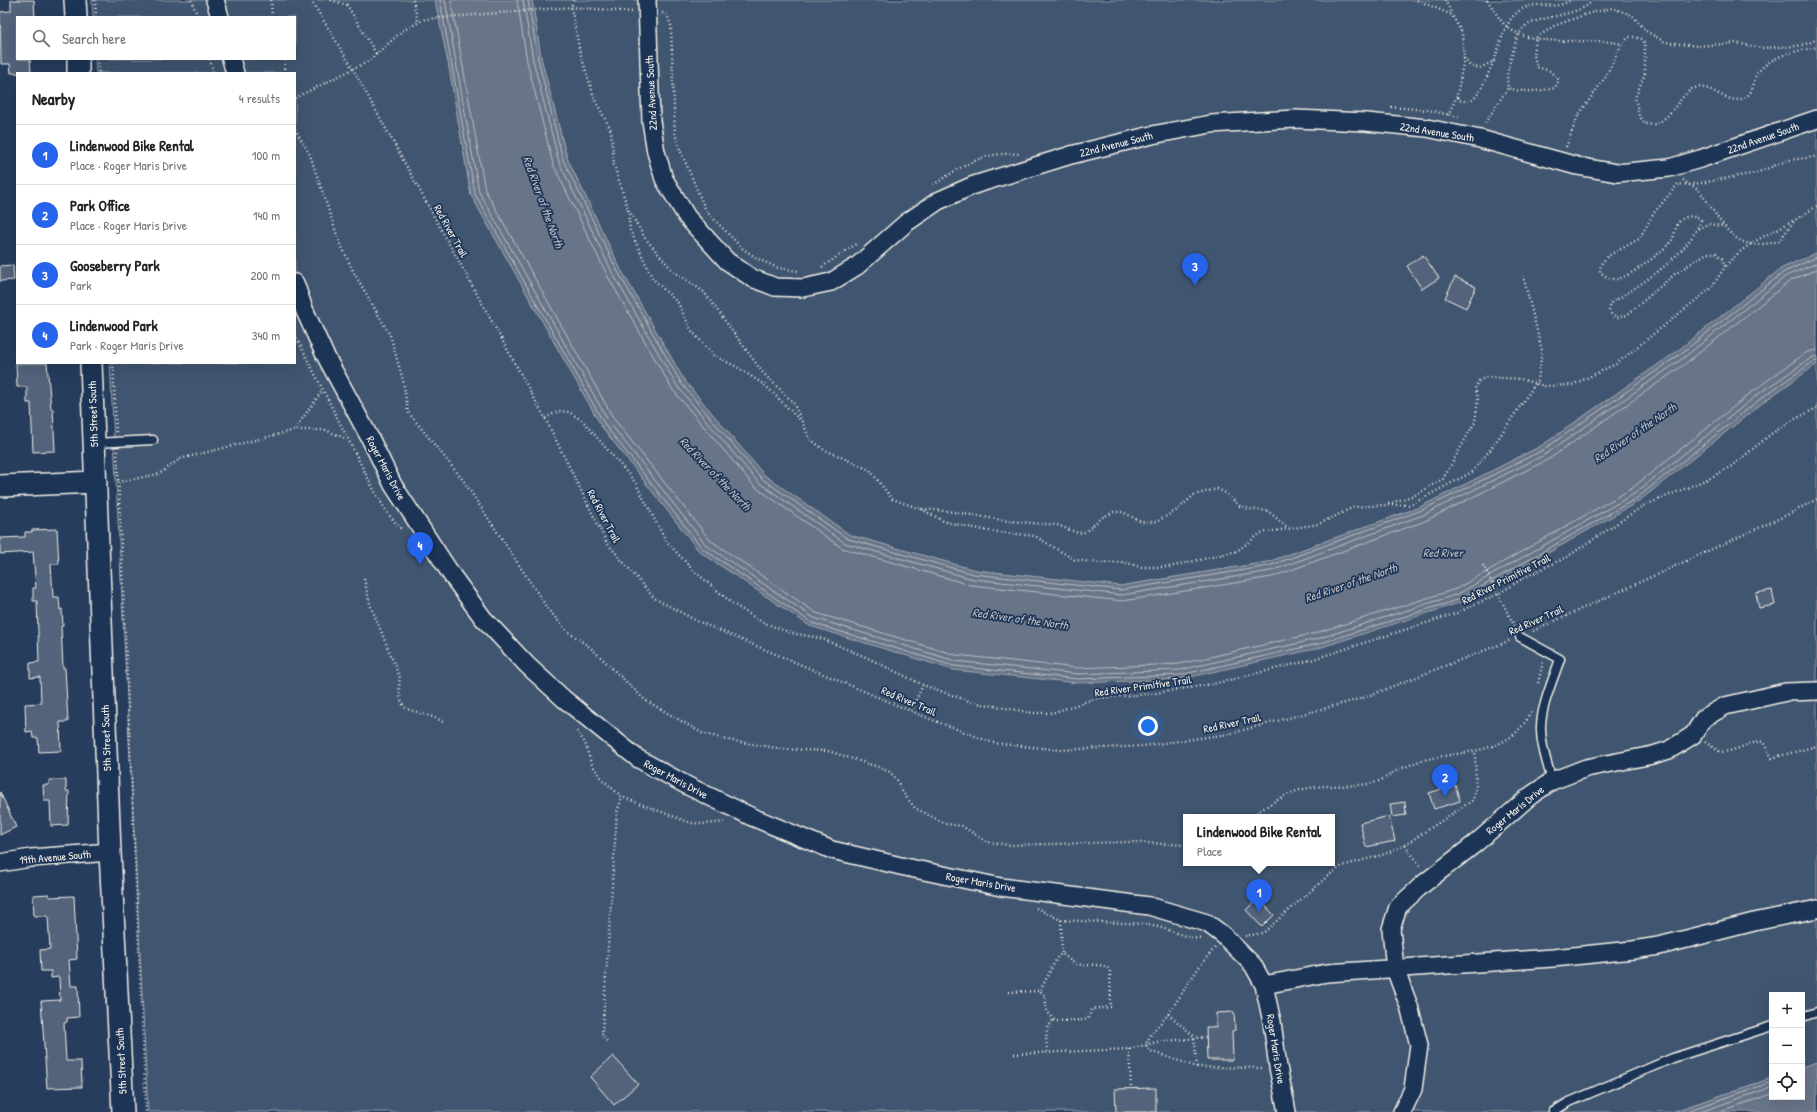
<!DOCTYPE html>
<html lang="en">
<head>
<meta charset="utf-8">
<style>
  body { margin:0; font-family:"Patrick Hand",sans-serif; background:#f6f6f6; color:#222 }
  .controls { position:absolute; right:12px; bottom:12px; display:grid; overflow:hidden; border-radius:0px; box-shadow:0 4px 16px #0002 }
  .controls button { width:36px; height:36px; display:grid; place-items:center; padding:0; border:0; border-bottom:1px solid #e0e0e0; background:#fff; color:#222; font:20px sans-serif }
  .you { position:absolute; left:1148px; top:726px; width:14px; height:14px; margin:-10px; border:3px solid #fff; border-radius:50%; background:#1a73e8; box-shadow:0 0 0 6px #1a73e833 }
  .badge { display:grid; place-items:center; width:26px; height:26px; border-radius:50%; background:#2563eb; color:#fff; font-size:13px; font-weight:700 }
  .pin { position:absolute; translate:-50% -33px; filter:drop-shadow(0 1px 2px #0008) }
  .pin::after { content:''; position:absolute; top:21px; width:14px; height:12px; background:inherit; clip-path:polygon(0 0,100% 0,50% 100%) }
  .popup { position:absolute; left:1183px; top:814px; width:152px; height:52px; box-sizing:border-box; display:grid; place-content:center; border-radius:0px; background:#fff; filter:drop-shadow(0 1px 3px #0005); font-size:13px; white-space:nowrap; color:#767676 }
  .popup b { font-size:15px; color:#222 }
  .popup::after { content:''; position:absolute; left:50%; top:100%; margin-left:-8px; border:8px solid transparent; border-top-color:#fff }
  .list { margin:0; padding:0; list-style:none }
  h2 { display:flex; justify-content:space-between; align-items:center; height:52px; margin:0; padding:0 16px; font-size:17px }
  h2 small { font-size:13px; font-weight:400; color:#767676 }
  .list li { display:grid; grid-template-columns:26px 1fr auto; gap:12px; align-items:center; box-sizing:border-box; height:60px; padding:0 16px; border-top:1px solid #e0e0e0 }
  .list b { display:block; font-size:15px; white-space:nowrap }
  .list p { margin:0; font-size:13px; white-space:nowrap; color:#767676 }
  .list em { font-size:13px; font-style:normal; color:#767676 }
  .icon { flex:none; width:22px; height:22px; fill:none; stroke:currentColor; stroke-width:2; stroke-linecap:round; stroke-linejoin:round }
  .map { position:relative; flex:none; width:1817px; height:1112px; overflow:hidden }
  .search { position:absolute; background:#fff; box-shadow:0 4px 16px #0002; left:16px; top:16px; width:280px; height:44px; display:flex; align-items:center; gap:10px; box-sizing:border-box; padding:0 14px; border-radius:0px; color:#767676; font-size:15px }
  .panel { position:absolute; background:#fff; box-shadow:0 4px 16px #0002; left:16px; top:72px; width:280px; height:292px; border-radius:0px }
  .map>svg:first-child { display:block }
  .green { fill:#40546f; stroke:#9aa2ac; fill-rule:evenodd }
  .water { fill:#677588; stroke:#9fa7ae }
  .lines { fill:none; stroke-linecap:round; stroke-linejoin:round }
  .shore { stroke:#bcbfc2; stroke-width:1 }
  .building { fill:#52647b; stroke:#f4f1e8 }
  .service-casing { stroke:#f4f1e8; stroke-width:11 }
  .minor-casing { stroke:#f4f1e8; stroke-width:20 }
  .tertiary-casing { stroke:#f4f1e8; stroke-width:24 }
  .path { stroke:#f4f1e8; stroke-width:2.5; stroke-dasharray:1 3; stroke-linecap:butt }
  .service { stroke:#1d3557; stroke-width:8 }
  .minor { stroke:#1d3557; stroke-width:17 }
  .tertiary { stroke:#1d3557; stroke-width:21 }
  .labels { text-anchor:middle; stroke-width:3.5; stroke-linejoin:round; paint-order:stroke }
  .street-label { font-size:11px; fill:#f4f1e8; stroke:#1d3557 }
  .water-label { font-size:12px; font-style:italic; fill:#bcbfc2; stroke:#1d3557 }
</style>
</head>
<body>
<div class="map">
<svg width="1817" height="1112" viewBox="0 0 1817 1112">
  <rect width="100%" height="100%" fill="#263d5d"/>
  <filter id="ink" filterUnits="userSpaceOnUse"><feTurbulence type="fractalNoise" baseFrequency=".025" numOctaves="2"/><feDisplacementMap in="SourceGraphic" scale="8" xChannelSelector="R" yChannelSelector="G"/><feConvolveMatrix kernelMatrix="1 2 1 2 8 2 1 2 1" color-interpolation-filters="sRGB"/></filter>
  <g filter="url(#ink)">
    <!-- green -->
    <path class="green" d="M92,0H435L449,67L471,195L602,427L699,551L810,626L1462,602L1639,501L1766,400L1817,364V1062L1802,1067V995H1772V1078L1672,1112H148L110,363H295V73H96L95,59H295V17H93ZM1186,817H1332V863H1186Z
      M532,0H1817V253L1782,268L1676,352L1541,446L1420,507L1268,562L1120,586L975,570L850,535L764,475L684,380L620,268L567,158L541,58Z"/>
    <!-- water -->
    <path class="water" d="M435,0H532L541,58L567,158L620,268L684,380L764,475L850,535L975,570L1120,586L1268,562L1420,507L1541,446L1676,352L1782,268L1817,253V364L1766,400L1639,501L1462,602L1319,648L1181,679L1078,683L953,670L810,626L699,551L602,427L471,195L449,67Z
      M1817,1062V1112H1672L1772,1078V1097H1802V1067Z"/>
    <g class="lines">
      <!-- shore -->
      <path class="shore" d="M440,0L475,194L605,425L702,548L812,623L954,666L1078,679L1180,675L1318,644L1460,599L1637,498L1764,396L1813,362L1817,361
        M445,0L479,192L609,422L706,545L814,618L955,661L1078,674L1180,670L1317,639L1458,594L1634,494L1761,392L1811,358L1817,356
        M451,0L485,190L614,419L710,540L816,613L956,655L1078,668L1179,664L1316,633L1456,589L1631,489L1757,388L1807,352L1817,350
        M517,0L527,61L553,164L607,275L672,389L754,486L842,548L971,585L1123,601L1272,577L1425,521L1549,459L1685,364L1790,281L1817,269
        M523,0L533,60L559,162L612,272L677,386L758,482L845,543L973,579L1122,595L1271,571L1423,515L1546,454L1682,359L1786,276L1817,263
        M528,0L538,59L563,160L617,270L681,383L761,478L848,539L974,574L1121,590L1269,566L1422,510L1543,450L1679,355L1784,272L1817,257
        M1684,1112L1772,1082
        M1700,1112L1772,1087
        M1718,1112L1772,1094"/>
    </g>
    <!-- building -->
    <path class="building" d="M11,0H34L35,17H17V59H30L31,73H11L10,64H1L0,12L11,11Z
      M1423,255L1439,278L1422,289L1407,266Z
      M13,265L14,280L0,281V266Z
      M1455,277L1476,287L1466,308L1445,298Z
      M16,363H47L51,409H53L55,451L33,452L31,403H27V387H17Z
      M57,529L59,564H51L53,597H59L60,610L62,609L63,626H61L63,668H65L68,722H60L61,751L39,752L38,738H33L32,731L26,732L25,704L41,703L40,677L30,678V663L39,662L37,601H33V588H36L33,552L0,554V538L25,537V532H32V530Z
      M1772,590L1775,605L1759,608L1756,593Z
      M49,780H66V791H69L68,825L51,826L50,801H44L43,785H49Z
      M1455,785L1460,801L1434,809L1429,793Z
      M0,792L16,827L0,835Z
      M1405,802L1406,815L1392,817L1390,804Z
      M1389,816L1395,841L1366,847L1360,823Z
      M49,894V897L74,896L77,959L69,960L71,986H78L79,1017L67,1018V1022L64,1023L66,1061H81L82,1087L47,1088L41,1001L60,1000L59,977L51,978V971H41L40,950L50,949L48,916H34L33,895Z
      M1258,898L1274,915L1262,927L1246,910Z
      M1234,1012L1235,1030L1232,1031L1233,1060H1207L1206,1027H1216V1013Z
      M613,1056L638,1084L614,1105L590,1077Z
      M1156,1088V1112H1116L1115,1089Z"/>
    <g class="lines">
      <defs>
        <path id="service" d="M95,443L153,440
          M1520,637L1560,659C1553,680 1540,709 1541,730C1541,748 1548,765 1552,781
          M1802,1017L1817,1012
          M1553,1112L1567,1103L1673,1058L1772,1026"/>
        <path id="minor" d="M215,0L220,17
          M647,0L651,121L656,152L664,179L687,217L727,261L752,278L775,287L803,288L831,282L857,266L906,223L938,201L974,185L1071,155L1152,135L1211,124L1295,119L1366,122L1427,128L1480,139L1577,166L1617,173L1669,168L1700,159L1817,119
          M231,59L235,73
          M295,283L304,309L324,353L371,440L393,485L453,577L483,618L527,665L564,699L637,758L688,786L752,817L832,850L905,867L1001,887L1149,906L1207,923L1223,935L1253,965L1264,985L1272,1022L1278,1067L1287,1112
          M0,863L31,858L110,852
          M1264,985L1327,973L1553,958L1633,950L1659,946L1754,922L1817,909
          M1402,1112L1413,1089L1419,1045L1409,1006L1395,969L1391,929L1398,907L1422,885L1476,843L1530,796L1552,781L1586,768L1653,755L1669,750L1693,735L1704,718L1725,706L1786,692L1817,691"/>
        <path id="tertiary" d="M75,0L76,17
          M78,59V73
          M91,363L110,852L123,1112
          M0,486L96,482"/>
      </defs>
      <!-- service casing -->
      <use href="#service" class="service-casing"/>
      <!-- minor casing -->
      <use href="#minor" class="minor-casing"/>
      <!-- tertiary casing -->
      <use href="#tertiary" class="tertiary-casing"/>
      <!-- path -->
      <path class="path" d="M95,0L96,17
        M191,0L198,17
        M271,0L272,17
        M311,0L353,69L545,418L607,543L654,598L697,621L930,719L993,743L1062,750L1143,746L1229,734L1363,698L1511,640
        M331,0L347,5L377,55
        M413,0L418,22
        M573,0L571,7L580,52L595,100L611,130L614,165L628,209L645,238L673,271L704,292L763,373L793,402L810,439L823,449L870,470L892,499L921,509L947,511L1008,521L1057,525L1078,533L1085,532L1103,517L1114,512H1123L1141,522H1156L1177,510L1194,495L1217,489L1224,492L1240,506L1249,509L1268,511L1288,528
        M1417,0L1452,15L1462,33L1464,58L1470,66L1480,68L1494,61C1503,37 1507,5 1539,5C1555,5 1556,8 1571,0
        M1445,0L1452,14
        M1487,0C1493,8 1498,18 1505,25C1531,50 1590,36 1622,44
        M1592,0C1586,14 1542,16 1527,25C1517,31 1515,45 1512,55C1508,67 1506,76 1508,88C1524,93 1538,91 1555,88L1559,80L1550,71L1537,67L1534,55L1536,38L1554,26L1587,14L1612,8L1632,15L1646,31L1665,42L1696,46L1736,43L1762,48L1797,46L1809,43L1817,39
        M662,13L667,15L671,25L675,134L679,147L706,211L742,248L758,259L778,268L798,271
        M1464,58L1457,96L1459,100C1463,101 1468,102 1472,100C1481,94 1489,71 1494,61
        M98,59L99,73
        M210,59L213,73
        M284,73L285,59
        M295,98L369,61L402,31L425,19L571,7L633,12
        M1391,107L1428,110L1459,117
        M1448,115L1457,96
        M1485,123L1508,88
        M295,129L310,155L338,238L353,271L390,335L403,380L408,412L463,480L548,609L566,630L591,648L645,700L702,733L728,740L782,749L828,751L878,767L890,772L897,780L903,793L915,808L946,824L962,826L987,842L1009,845L1128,842L1186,845
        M1566,147L1578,116L1606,76L1622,44L1629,37H1635L1642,39L1645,43V74L1635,98L1639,115L1645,124C1649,124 1654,125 1657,123C1673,117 1682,91 1695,88C1713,83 1729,109 1747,96C1754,91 1753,80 1757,74C1770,55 1797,51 1817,47
        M1683,180L1689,185L1756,173L1789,160L1814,157L1817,159
        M933,185C963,166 982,151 1020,154
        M628,210L630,230L653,279L678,303L691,330L714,356L737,367L766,386L801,421
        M1698,229L1708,224L1722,226
        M1726,266C1742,245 1771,233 1794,220
        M822,267L856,244
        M295,335L375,492L388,514L401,529
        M113,363L116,432
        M545,418L559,411L569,412L583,421L635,482L666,541L693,570L733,604L762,622L791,633L820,638L868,658L923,685L972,702L1033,713H1052L1097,698L1150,694L1213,684L1311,660L1457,613L1498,594L1527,576L1567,557L1643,506L1708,479L1732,466L1771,434L1793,420L1817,408
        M295,429L322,391
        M117,451L146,1112
        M118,482L159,474L180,459L295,430H325L347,439
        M1388,505H1410L1472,472L1491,449L1538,380L1542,350L1523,276
        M921,509L945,522L989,531L1035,536L1075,560L1103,563L1123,562L1141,567H1169L1237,551L1261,533L1319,524L1354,507L1385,505L1415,495L1443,479L1475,422L1478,399L1475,387L1479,381L1486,377L1521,379L1544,386L1572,385L1616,364L1711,288L1725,267L1723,259L1716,253H1707L1675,274L1627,315C1618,318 1614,319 1609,311L1611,303C1641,285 1689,254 1701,220C1694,215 1685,215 1679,222C1675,227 1675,235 1672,240C1664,251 1630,277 1617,279C1610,280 1605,276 1600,272L1601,264L1608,256L1639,239L1654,213L1678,184C1681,185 1686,184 1690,185C1697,187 1701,193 1705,199C1728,231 1735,253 1779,241L1795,220L1817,206
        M1483,565L1516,629
        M364,579L370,604L400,678C398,688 399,703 407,709L436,718L445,723
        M1533,631L1791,513L1817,499
        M1538,683L1543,662
        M911,711L923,685
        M577,731L585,743L591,763L603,780L622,797L691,823L706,824L724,822
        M1705,742C1710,745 1715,749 1719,751C1731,755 1750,740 1763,742L1772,758L1817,746
        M1250,817C1266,807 1282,795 1300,790C1325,783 1350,788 1373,783C1382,781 1390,774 1398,770C1404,767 1411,765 1417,762C1458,749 1511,758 1531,711
        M1405,845L1421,867
        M1036,908L1061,920L1144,924L1162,928L1191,938L1202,939
        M1061,920L1062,954
        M1245,936L1263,933L1329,875L1342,866L1385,854L1405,845L1473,800L1476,787L1475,751
        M1215,948C1197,967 1184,991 1169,1013C1161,1024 1150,1031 1146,1045L1150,1051L1197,1067L1263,1068
        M1009,992L1040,991L1058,956L1062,954C1067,957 1072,963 1077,964C1087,967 1104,961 1110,971L1111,1007L1092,1009L1088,1019L1083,1020L1055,1021L1047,1011L1045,996L1040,991
        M1168,1014L1194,1036L1197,1067
        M607,1041L602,1036L617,812L622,797
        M1129,1049L1131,1087
        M1047,1052C1047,1037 1043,1032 1054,1019
        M1014,1054L1129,1049L1157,1042L1206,1037"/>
      <!-- service -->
      <use href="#service" class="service"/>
      <!-- minor -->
      <use href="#minor" class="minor"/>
      <!-- tertiary -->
      <use href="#tertiary" class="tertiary"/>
    </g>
  </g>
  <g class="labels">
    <!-- street labels -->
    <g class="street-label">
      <text transform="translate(651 93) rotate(-93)" y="4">22nd Avenue South</text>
      <text transform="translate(1437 132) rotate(9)" y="4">22nd Avenue South</text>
      <text transform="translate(1763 138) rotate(-19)" y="4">22nd Avenue South</text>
      <text transform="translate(1116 144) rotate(-14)" y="4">22nd Avenue South</text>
      <text transform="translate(451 231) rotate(61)" y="4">Red River Trail</text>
      <text transform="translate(93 414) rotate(-92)" y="4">5th Street South</text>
      <text transform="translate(386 468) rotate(62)" y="4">Roger Maris Drive</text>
      <text transform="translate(604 516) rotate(62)" y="4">Red River Trail</text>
      <text transform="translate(1506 579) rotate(-27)" y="4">Red River Primitive Trail</text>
      <text transform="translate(1536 620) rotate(-24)" y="4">Red River Trail</text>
      <text transform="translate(1143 686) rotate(-8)" y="4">Red River Primitive Trail</text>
      <text transform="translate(909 701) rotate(23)" y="4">Red River Trail</text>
      <text transform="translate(1232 723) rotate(-12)" y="4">Red River Trail</text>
      <text transform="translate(106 738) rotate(-92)" y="4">5th Street South</text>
      <text transform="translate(676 779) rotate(28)" y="4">Roger Maris Drive</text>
      <text transform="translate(1515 810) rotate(-39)" y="4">Roger Maris Drive</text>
      <text transform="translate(55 857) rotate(-5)" y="4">19th Avenue South</text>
      <text transform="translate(981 882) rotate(10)" y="4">Roger Maris Drive</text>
      <text transform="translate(1276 1049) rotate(81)" y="4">Roger Maris Drive</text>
      <text transform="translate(121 1061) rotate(-93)" y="4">5th Street South</text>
    </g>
    <!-- water labels -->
    <g class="water-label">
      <text transform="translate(543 202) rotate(70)" y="4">Red River of the North</text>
      <text transform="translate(1635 433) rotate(-34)" y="4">Red River of the North</text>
      <text transform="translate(715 474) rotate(46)" y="4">Red River of the North</text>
      <text x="1443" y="557">Red River</text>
      <text transform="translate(1351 583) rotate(-19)" y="4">Red River of the North</text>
      <text transform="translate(1020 619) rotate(8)" y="4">Red River of the North</text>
    </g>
  </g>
</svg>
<div class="controls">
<button>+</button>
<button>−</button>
<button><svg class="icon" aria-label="locate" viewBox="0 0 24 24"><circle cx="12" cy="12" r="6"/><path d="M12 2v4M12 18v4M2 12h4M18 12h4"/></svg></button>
</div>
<div class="you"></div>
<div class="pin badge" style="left:1259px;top:912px">1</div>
<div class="popup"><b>Lindenwood Bike Rental</b>Place</div>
<div class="pin badge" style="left:1445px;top:797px">2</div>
<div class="pin badge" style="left:1195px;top:286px">3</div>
<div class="pin badge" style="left:420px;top:565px">4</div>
<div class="search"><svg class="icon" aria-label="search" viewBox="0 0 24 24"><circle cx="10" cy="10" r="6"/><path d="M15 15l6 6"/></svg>Search here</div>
<section class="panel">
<h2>Nearby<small>4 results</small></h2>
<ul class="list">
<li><span class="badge">1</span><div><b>Lindenwood Bike Rental</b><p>Place · Roger Maris Drive</p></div><em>100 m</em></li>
<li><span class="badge">2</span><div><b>Park Office</b><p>Place · Roger Maris Drive</p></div><em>140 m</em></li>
<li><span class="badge">3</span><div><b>Gooseberry Park</b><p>Park</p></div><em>200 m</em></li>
<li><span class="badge">4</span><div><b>Lindenwood Park</b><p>Park · Roger Maris Drive</p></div><em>340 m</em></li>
</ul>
</section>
</div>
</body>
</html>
